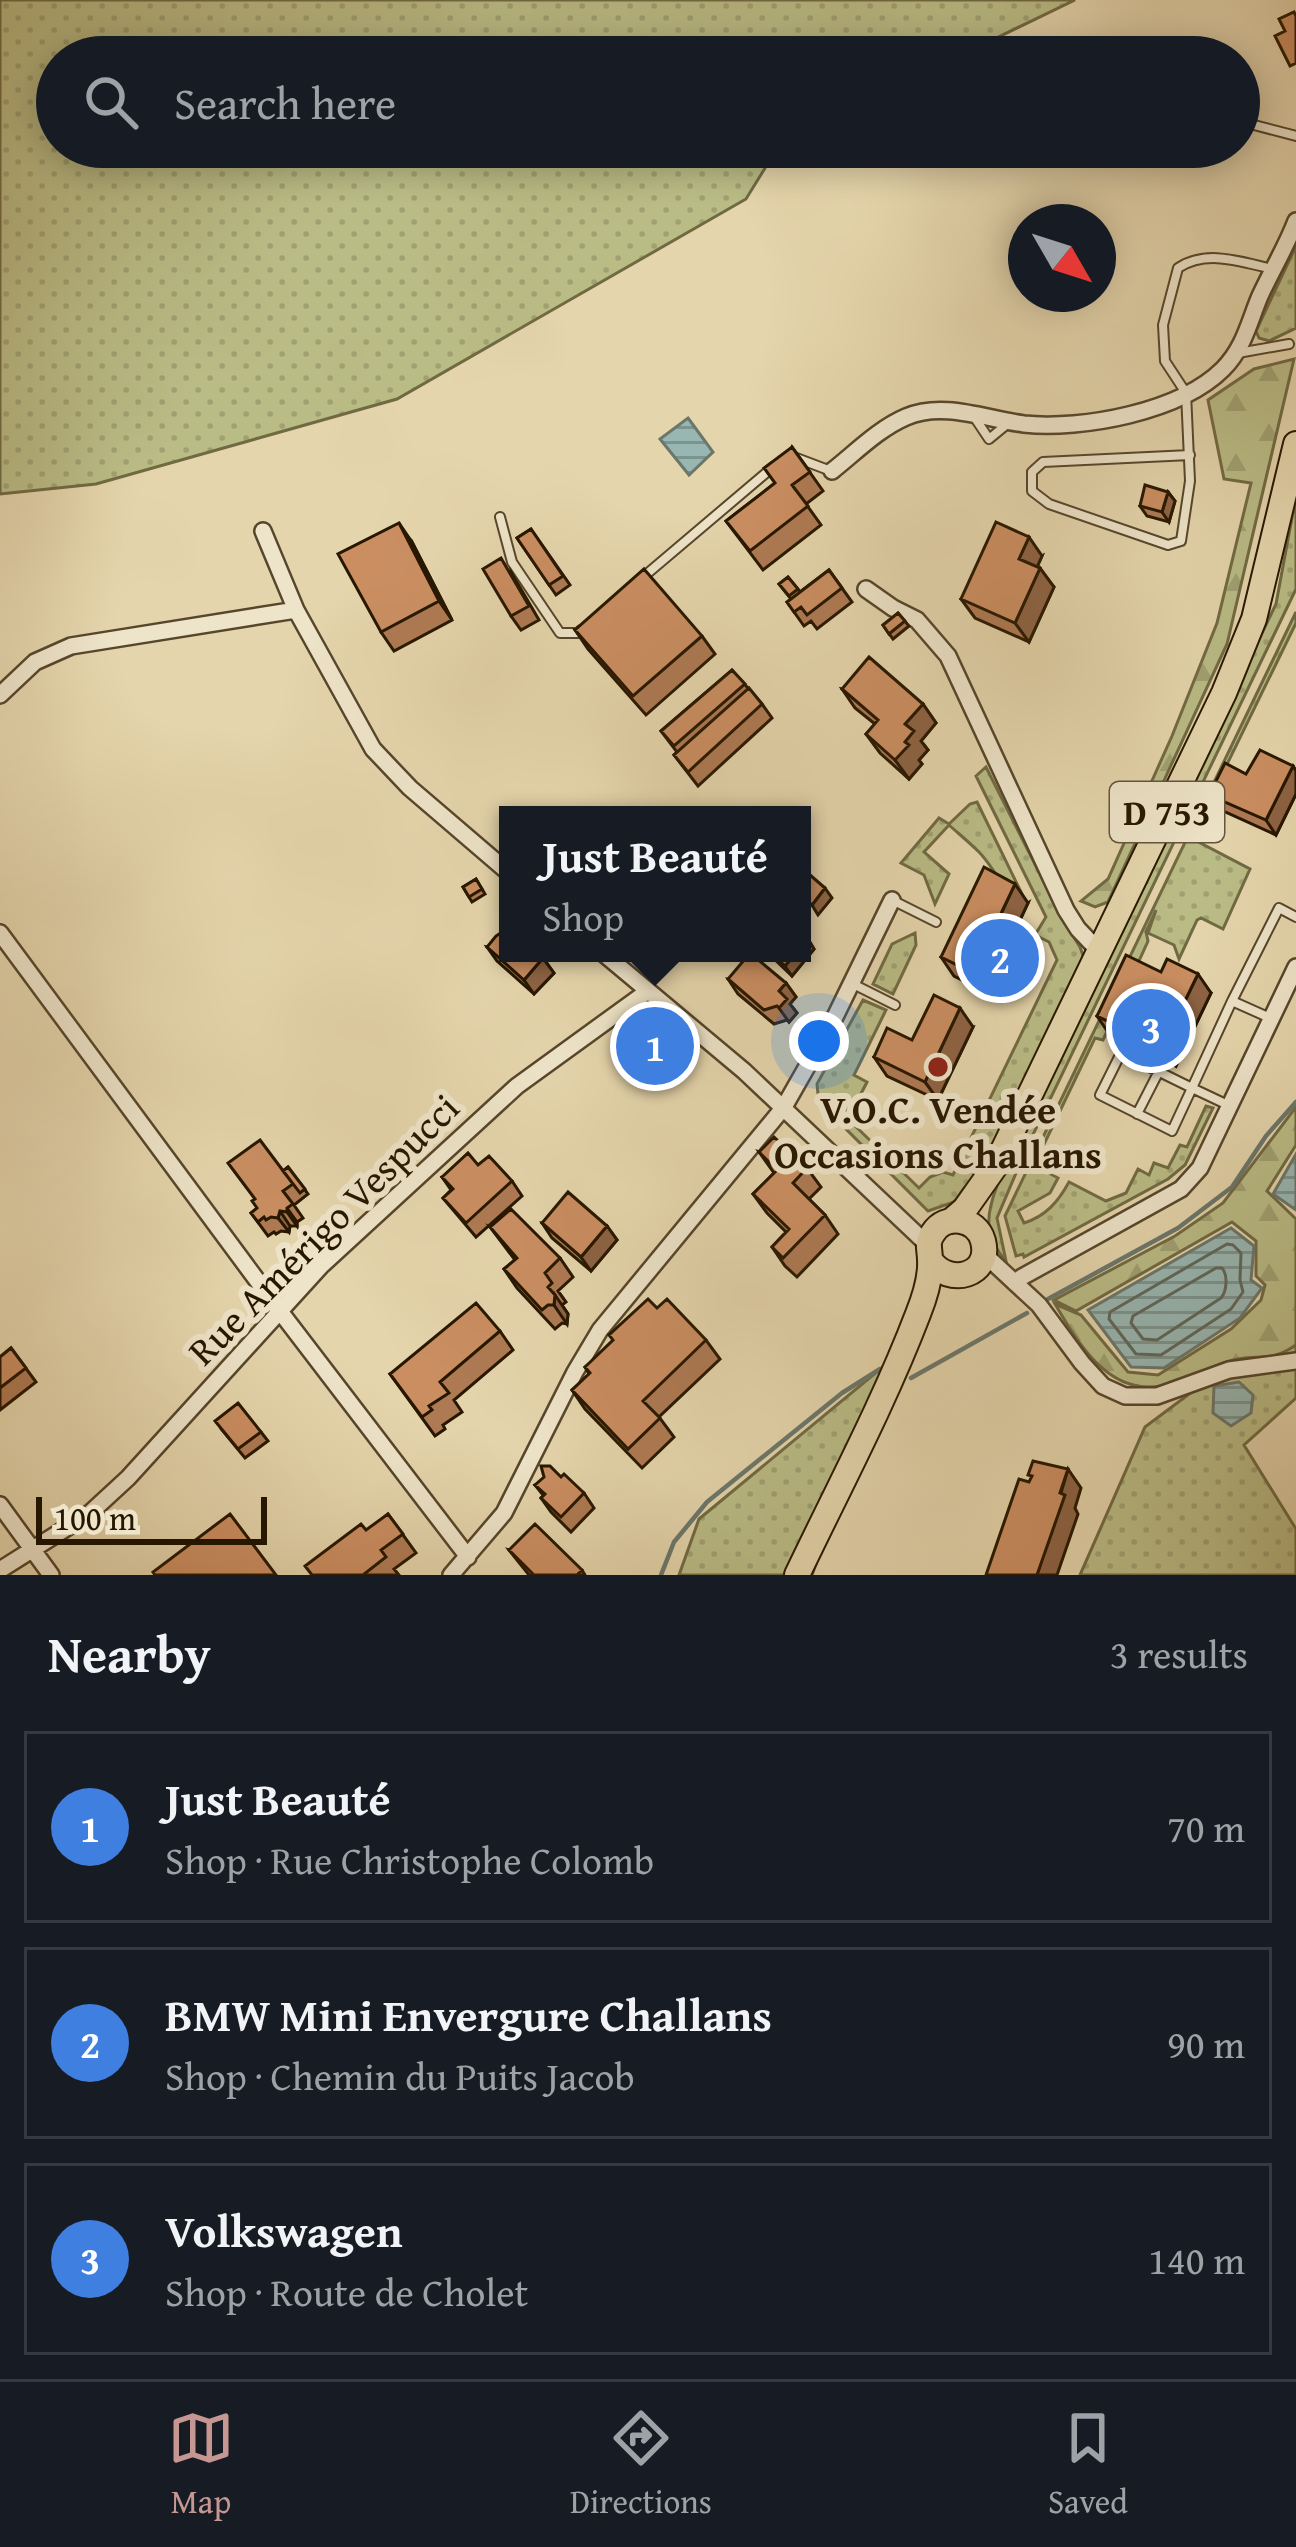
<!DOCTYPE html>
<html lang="en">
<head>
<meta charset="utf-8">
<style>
  body { margin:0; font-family:"Gentium Book Plus",serif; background:#20242c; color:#f1f3f6 }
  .compass { position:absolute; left:1008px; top:204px; width:108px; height:108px; border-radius:50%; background:#171b24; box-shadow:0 6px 30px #0003; rotate:129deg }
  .scale { position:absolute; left:36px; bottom:30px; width:231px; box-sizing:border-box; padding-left:12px; border:6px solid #271700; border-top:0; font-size:33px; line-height:42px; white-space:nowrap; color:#271700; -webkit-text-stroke:9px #eee4c9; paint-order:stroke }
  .you { position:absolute; left:819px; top:1041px; width:42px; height:42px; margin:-30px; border:9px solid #fff; border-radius:50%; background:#1a73e8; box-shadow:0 0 0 18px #1a73e833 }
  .badge { display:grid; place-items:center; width:78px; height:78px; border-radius:50%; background:#c59692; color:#fff; font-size:39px; font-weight:700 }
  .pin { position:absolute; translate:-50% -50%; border:6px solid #fff; box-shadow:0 3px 12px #0006 }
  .popup { position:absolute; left:499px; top:806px; width:312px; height:156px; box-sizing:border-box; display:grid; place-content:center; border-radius:0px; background:#171b24; filter:drop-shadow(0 3px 9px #0005); font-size:39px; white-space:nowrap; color:#9ea1a6 }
  .popup b { font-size:45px; color:#f1f3f6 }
  .popup::after { content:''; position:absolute; left:50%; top:100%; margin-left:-24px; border:24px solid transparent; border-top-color:#171b24 }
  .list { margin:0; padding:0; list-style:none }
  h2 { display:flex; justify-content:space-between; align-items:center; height:156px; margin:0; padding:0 48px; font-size:51px }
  h2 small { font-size:39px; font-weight:400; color:#9ea1a6 }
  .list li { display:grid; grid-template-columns:78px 1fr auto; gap:36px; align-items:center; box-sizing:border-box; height:192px; margin:0 24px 24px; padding:0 24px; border:3px solid #363941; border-radius:0px }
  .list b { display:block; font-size:45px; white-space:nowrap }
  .list p { margin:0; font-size:39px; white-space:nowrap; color:#9ea1a6 }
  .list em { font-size:39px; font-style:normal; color:#9ea1a6 }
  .icon { flex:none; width:66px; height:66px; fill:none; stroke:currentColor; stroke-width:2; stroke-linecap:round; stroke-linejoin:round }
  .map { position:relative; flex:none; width:1296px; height:1575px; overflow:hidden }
  .search { position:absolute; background:#171b24; box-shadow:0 6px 30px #0003; left:36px; right:36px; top:36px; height:132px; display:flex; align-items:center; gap:30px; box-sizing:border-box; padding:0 42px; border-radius:66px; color:#9ea1a6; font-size:45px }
  .sheet { height:804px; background:#171b24 }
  nav { display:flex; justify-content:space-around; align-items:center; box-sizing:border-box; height:168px; border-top:3px solid #363941; background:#171b24; font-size:33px; color:#9ea1a6 }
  nav a { display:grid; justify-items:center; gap:6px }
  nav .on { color:#c59692 }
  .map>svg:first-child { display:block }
  .grass { fill:url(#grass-dots); stroke:#706a43; stroke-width:3 }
  .forest { fill:url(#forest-firs); stroke:#706a43; stroke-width:3 }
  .water { fill:url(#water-rules); stroke:#6b776b; stroke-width:3 }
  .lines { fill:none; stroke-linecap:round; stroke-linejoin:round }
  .shore { stroke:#60675a; stroke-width:3 }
  .stream { stroke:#6b776b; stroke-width:4.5 }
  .lane-casing { stroke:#56462b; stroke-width:12 }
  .street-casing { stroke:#56462b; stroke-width:20 }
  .primary-casing { stroke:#271700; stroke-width:28 }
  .lane { stroke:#eee4c9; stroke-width:8 }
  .street { stroke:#eee4c9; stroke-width:15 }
  .primary { stroke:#e5d5ac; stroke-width:24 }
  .wall { fill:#ae7a53; stroke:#271700; stroke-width:3 }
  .shaded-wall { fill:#8d6344; stroke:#271700; stroke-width:3 }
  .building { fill:#ca8e61; stroke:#271700; stroke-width:3 }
  .poi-dot { fill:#8f2418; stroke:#eee4c9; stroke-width:4.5 }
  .labels { text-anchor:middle; stroke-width:12; stroke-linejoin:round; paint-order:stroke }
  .shield { fill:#eee4c9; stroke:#63543c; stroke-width:3 }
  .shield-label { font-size:36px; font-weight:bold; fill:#271700 }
  .poi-label { font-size:39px; font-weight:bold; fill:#271700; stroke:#eee4c9 }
  .street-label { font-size:39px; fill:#271700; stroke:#eee4c9 }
</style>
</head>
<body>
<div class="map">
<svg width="1296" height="1575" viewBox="0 0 1296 1575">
  <defs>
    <pattern id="grass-dots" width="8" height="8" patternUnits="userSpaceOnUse" patternTransform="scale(3)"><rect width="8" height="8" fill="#babc86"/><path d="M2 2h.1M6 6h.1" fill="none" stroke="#a0a172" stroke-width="1.8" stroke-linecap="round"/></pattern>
    <pattern id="forest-firs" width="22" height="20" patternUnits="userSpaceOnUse" patternTransform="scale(3)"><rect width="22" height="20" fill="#babc86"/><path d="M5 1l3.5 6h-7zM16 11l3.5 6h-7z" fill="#a0a172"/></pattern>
    <pattern id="water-rules" width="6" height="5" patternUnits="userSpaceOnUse" patternTransform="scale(3)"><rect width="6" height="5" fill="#98b7b3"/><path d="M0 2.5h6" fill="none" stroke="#7c948f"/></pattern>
  </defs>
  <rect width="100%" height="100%" fill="#e5d5ac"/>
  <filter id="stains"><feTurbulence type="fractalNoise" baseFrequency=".00167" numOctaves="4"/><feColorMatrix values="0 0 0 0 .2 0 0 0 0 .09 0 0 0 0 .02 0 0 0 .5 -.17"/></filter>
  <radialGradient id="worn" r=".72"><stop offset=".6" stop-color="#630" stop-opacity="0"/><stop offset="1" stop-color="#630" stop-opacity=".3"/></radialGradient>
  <!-- grass -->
  <path class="grass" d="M0,0H1075L957,57H57V147H778L746,199L397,399L96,484L0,494Z
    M1296,246V328L1269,341L1259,338L1256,331Z
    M1296,496V589L1027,1147L997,1218L1006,1261C998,1252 990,1239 989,1226C986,1198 1013,1152 1025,1126L1276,604Z
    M1296,612V623L1191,838L1250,869L1223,929L1201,918L1197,920L1179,959L1174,945L1148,933L1156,910L1146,932L1148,941L1103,1040L1095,1038L1034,1165L1058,1178L1050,1193L1018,1211L1024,1223C1046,1216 1058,1202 1069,1182L1106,1201L1126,1193L1138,1169L1149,1175L1154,1163L1168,1168L1180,1145L1187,1147L1206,1106L1213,1108L1185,1165L1168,1179L1024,1257L1023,1254L1016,1256L1005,1216Z
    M986,767L1064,922L1080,947L1085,961L980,1178L965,1187L954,1202L928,1211L830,1113L818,1094L817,1084L863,1000L886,1010L854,1075L867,1082L848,1119L919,1188L930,1177L943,1172L953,1175L1057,960L1049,942L1035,935L1046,917L976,776Z
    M977,802L1022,894C996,884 997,871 979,852C970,843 959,834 949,825L924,852L949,874L935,904L924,875L901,863L939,818L949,824L970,804Z
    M915,933L916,945L893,994L873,984L892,944Z
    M1296,1273V1398L1244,1445L1296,1529V1575H1080L1145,1427L1236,1359Z
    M890,1361L812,1575H679L699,1519Z"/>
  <!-- forest -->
  <path class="forest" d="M1294,359L1227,644L1108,902L1095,907L1081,901L1108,879L1172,736L1217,623L1251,483L1224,479L1208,400L1254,369Z
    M1296,1107V1145L1267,1191L1296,1219V1345C1268,1364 1261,1353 1233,1360C1209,1366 1185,1382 1161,1386C1108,1395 1078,1343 1055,1304L1081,1315L1128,1372L1158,1375L1231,1329L1261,1300L1265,1285L1256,1276V1241L1232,1222L1076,1311L1054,1300L1175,1236L1223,1203Z"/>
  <!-- water -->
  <path class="water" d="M688,418L713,452L689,475L660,439Z
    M1296,1154V1210L1273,1194Z
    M1231,1228L1254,1246L1251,1280L1262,1288L1240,1318L1164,1368L1131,1367L1088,1310Z
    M1239,1382L1253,1395L1251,1413L1231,1426L1213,1413L1214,1386Z"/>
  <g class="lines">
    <!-- shore -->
    <path class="shore" d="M1227,1244L1233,1245L1241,1253L1240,1280L1243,1292L1231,1309L1161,1355L1136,1354L1109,1319L1110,1312Z
      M1216,1268H1222C1228,1275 1227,1291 1221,1298L1157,1340L1143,1339L1131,1323L1133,1316Z"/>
    <!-- stream -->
    <path class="stream" d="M1048,1299L1178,1228L1232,1187L1266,1136L1296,1102
      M911,1378L1027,1313
      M661,1575L674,1542L707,1502L842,1393L880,1369"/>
    <defs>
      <path id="lane" d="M1239,121L1296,136
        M1238,353L1289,344
        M973,415L989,439L1006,425
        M1190,455L1043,462L1032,472V491L1049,504L1168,545L1181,541L1190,481L1186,393L1165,361L1163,325L1178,268C1207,249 1241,262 1273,269
        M794,457L831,471
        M500,517L512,562L560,633H578L581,630
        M642,578L773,467
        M894,901L936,922
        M853,984L895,1005
        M1232,1001L1279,908L1296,917
        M1230,1106L1192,1088L1172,1131L1100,1095L1121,1053L1192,1088L1232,1001L1270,1018
        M1137,1114L1159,1071"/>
      <path id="street" d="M832,471C855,453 878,429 906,417C943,401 986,419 1024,424C1082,430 1180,412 1223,369C1244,348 1249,322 1260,296C1272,270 1286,247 1296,221
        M263,531L296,610L373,749L410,788L508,872
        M866,589L893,608L917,620L948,656L1066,910L1078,929L1099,951
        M0,695L35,662L71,646L296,610
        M0,933L279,1310L468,1557
        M603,953L744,1071L928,1245
        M984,1254L1039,1305L1082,1363L1103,1386L1125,1396H1157L1229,1370L1296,1361
        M1015,1283L1022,1277L1181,1189L1200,1168L1296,967
        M0,1505L51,1575
        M0,1570L90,1513L128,1478L321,1266L517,1086L648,991
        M451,1575L504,1513L575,1372L600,1330L784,1107L833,1021L892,900"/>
      <path id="primary" d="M951,1221L965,1209L996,1165L1224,693L1254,619L1296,444
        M797,1575C838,1489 884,1403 918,1314C924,1299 931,1277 930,1260C930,1249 926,1243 933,1233C945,1213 977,1218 983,1241C992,1275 949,1288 930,1260"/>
    </defs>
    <!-- lane casing -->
    <use href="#lane" class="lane-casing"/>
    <!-- street casing -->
    <use href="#street" class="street-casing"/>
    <!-- primary casing -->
    <use href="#primary" class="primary-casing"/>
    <!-- lane -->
    <use href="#lane" class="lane"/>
    <!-- street -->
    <use href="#street" class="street"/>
    <!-- primary -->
    <use href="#primary" class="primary"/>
  </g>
  <!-- wall -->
  <path class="wall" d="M792,447L823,491L806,504L821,525L763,570L726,521L775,483Z
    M1168,492L1175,501L1169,522L1147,516L1140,506Z
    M531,529L570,585L556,595L517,538Z
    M412,542L452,620L394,651L381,632Z
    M1042,556L1037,567L1054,587L1029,642L975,618L961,599Z
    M829,570L852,602L817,629L811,621L804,626L787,602L791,599L779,584L788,577L800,592Z
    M511,572L539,620L521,630L511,616Z
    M898,613L909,626L893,639L883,625Z
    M575,630L702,636L715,654L646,715L588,649Z
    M732,670L762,704L772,718L698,786L674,755L677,752L661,731Z
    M842,689L923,704L936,723L921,741L928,750L919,760L922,764L909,779L880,753L866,734L875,724L855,708Z
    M1293,766L1296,771V794L1276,835L1219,809L1209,795Z
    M476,879L485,894L472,902L463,887Z
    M1028,903L986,992L954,976L941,957Z
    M808,939L814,949L792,976L768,953H802Z
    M487,947L543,958L554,973L534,994L497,961Z
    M1161,972L1211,993L1176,1066L1110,1035L1097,1016Z
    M728,979L786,983L796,997L790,1004L797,1013L789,1022L787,1020L774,1024L738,994Z
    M973,1027L938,1100L887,1076L874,1057L912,1040Z
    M632,1043L676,1050L659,1070L638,1053Z
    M759,1152L807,1168L821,1187L809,1199L825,1215L838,1234L797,1277L785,1266L772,1247L786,1232L767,1213L753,1194L774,1173Z
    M478,1165L512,1181L522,1196L476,1237L443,1198L451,1190L442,1177Z
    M288,1167L308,1194L294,1205L303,1218L297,1222V1226H290L289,1232L281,1231L276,1234L274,1232L268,1236L251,1213L257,1208L283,1171Z
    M542,1223L607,1226L617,1240L591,1271L552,1238Z
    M490,1227L560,1258L573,1277L558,1291L566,1302L562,1305L568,1314L567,1324L562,1323L555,1329L517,1288L504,1269L515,1260Z
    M657,1308L706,1340L720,1359L659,1417L674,1437L642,1468L585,1409L572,1390L589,1374L585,1367Z
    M500,1331L513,1350L454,1400L462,1412L443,1425L445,1429L435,1436L390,1374Z
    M11,1348L36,1382L0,1410V1357Z
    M222,1430L261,1432L268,1441L245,1458Z
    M561,1477L584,1493L594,1508L571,1532L551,1512L541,1498L543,1495L535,1485Z
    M388,1514L416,1553L394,1569L399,1575H312Z
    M509,1550L582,1570L585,1575H529Z"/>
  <!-- shaded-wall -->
  <path class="shaded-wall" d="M1168,492L1175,501L1169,522L1162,512Z
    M399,523L412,542L452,620L439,601Z
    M1029,537L1042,556L1032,578L1019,559Z
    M1040,568L1054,587L1029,642L1015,623Z
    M923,704L936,723L921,741L928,750L919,760L922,764L909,779L895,760L905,742V724Z
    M1293,766L1296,771V794L1276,835L1266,820Z
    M1015,884L1028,903L986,992L973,973Z
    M825,888L832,898L818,915L812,905Z
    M808,939L814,949L792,976L785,966L796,953H802V946Z
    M543,958L554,973L534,994L524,980Z
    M1198,974L1211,993L1176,1066L1162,1048Z
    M786,983L796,997L790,1004L797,1013L789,1022L779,1008V991Z
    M960,1008L973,1027L938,1100L925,1082Z
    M669,1041L676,1050L659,1070L652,1061Z
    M287,1208L297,1222V1226L287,1212Z
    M280,1211L290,1226L289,1232L278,1218Z
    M607,1226L617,1240L591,1271L581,1257Z
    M555,1295L568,1314L567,1324L554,1305Z
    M1068,1469L1081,1488L1075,1508L1078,1514L1057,1575H1037Z"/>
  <!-- building -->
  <path class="building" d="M1294,12L1296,16V63L1290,66L1275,36L1285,31L1279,19Z
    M792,447L810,472L792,485L808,506L750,551L726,521L775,483L764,468Z
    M1145,485L1168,492L1162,512L1140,506Z
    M996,522L1029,537L1019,559L1040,568L1015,623L961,599Z
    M399,523L439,601L381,632L338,554Z
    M531,529L563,576L549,585L517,538Z
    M501,558L529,606L511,616L483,569Z
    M644,569L702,636L633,696L575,630Z
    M829,570L842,588L807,615L801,607L794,612L787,602Z
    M788,577L798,589L789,596L779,584Z
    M898,613L905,621L889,634L883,625Z
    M869,657L923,704L905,724L914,731L905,742L909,745L895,760L866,734L878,720L842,689Z
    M732,670L745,684L674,746L661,731Z
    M749,688L762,704L688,772L674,755Z
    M1260,750L1293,766L1266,820L1209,795L1225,763L1246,774Z
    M984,867L1015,884L973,973L941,957Z
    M802,868L825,888L812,905L802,897Z
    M476,879L482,889L469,897L463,887Z
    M508,928V953H537L543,958L524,980L487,947L496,936Z
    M750,953L786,983L779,991L787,999L779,1008L777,1006L764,1010L728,979Z
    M770,953H796L785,966Z
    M1126,955L1161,972L1167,959L1198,974L1162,1048L1097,1016Z
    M934,995L960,1008L925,1082L874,1057L887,1028L912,1040Z
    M650,1024L669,1041L652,1061L632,1043Z
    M774,1137L807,1168L793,1183L825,1215L783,1258L772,1247L789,1229L753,1194L777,1170L759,1152Z
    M260,1140L293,1184L283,1191L293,1204L287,1208V1212L280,1211L278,1218L271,1217L266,1220L264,1217L258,1222L251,1213L257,1208L252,1201L255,1199L228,1163Z
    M468,1153L478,1165L489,1156L512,1181L466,1223L443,1198L453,1189L442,1177Z
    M288,1167L305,1189L300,1193L283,1171Z
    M568,1192L607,1226L581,1257L542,1223Z
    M511,1209L560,1258L545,1273L552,1283L548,1287L555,1295L554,1305H548L542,1310L504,1269L517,1258L490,1227Z
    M648,1299L657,1308L667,1299L706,1340L643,1401L660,1418L628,1449L572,1390L590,1373L585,1367L613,1340L609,1335Z
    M476,1303L500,1331L440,1382L449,1393L429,1406L432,1410L422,1417L390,1374Z
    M11,1348L26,1368L0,1388V1357Z
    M238,1403L261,1432L238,1449L215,1421Z
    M1033,1461L1068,1469L1060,1493L1065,1495L1037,1575H986L1019,1479L1029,1482L1032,1476L1028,1475Z
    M541,1466H550L561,1477L564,1474L584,1493L561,1517L541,1498L545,1494L535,1485L544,1477Z
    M230,1514L276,1575H155L153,1572Z
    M388,1514L403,1534L381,1550L386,1557L363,1575H312L305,1566L361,1524L366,1530Z
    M535,1524L582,1570L577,1575H534L509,1550Z"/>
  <!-- markers -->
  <circle class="poi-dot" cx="938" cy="1067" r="12"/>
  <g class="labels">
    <!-- shield labels -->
    <rect class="shield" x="1110" y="782" width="114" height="60" rx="9"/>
    <g class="shield-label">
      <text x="1167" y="825">D 753</text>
    </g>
    <!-- poi labels -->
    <g class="poi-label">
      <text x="938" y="1123">V.O.C. Vendée<tspan x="938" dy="45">Occasions Challans</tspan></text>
    </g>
    <!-- street labels -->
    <g class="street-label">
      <text transform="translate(323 1229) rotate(-45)" y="14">Rue Amérigo Vespucci</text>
    </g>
  </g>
  <rect width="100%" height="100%" filter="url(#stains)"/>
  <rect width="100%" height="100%" fill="url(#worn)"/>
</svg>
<svg class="compass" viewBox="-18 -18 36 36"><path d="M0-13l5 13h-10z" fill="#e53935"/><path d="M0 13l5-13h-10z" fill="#9ea1a6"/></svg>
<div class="scale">100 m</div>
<div class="you"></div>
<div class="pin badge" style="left:655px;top:1046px;background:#3f7fe0">1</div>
<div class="popup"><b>Just Beauté</b>Shop</div>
<div class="pin badge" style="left:1000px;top:958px;background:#3f7fe0">2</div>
<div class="pin badge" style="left:1151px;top:1028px;background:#3f7fe0">3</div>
<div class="search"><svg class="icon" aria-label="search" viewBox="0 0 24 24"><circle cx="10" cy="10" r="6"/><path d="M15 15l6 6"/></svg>Search here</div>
</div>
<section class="sheet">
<h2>Nearby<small>3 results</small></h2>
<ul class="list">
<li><span class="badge" style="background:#3f7fe0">1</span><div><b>Just Beauté</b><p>Shop · Rue Christophe Colomb</p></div><em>70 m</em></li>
<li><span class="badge" style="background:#3f7fe0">2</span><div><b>BMW Mini Envergure Challans</b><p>Shop · Chemin du Puits Jacob</p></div><em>90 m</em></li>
<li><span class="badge" style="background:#3f7fe0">3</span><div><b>Volkswagen</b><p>Shop · Route de Cholet</p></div><em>140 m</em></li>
</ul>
</section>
<nav>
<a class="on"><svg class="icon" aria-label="map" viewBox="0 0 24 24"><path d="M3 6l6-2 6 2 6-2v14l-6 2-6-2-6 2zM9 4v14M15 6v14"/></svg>Map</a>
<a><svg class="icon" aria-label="directions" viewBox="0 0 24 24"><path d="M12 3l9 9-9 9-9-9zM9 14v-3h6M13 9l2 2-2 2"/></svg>Directions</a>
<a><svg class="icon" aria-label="saved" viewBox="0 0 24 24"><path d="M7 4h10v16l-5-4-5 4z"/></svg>Saved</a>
</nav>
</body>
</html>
